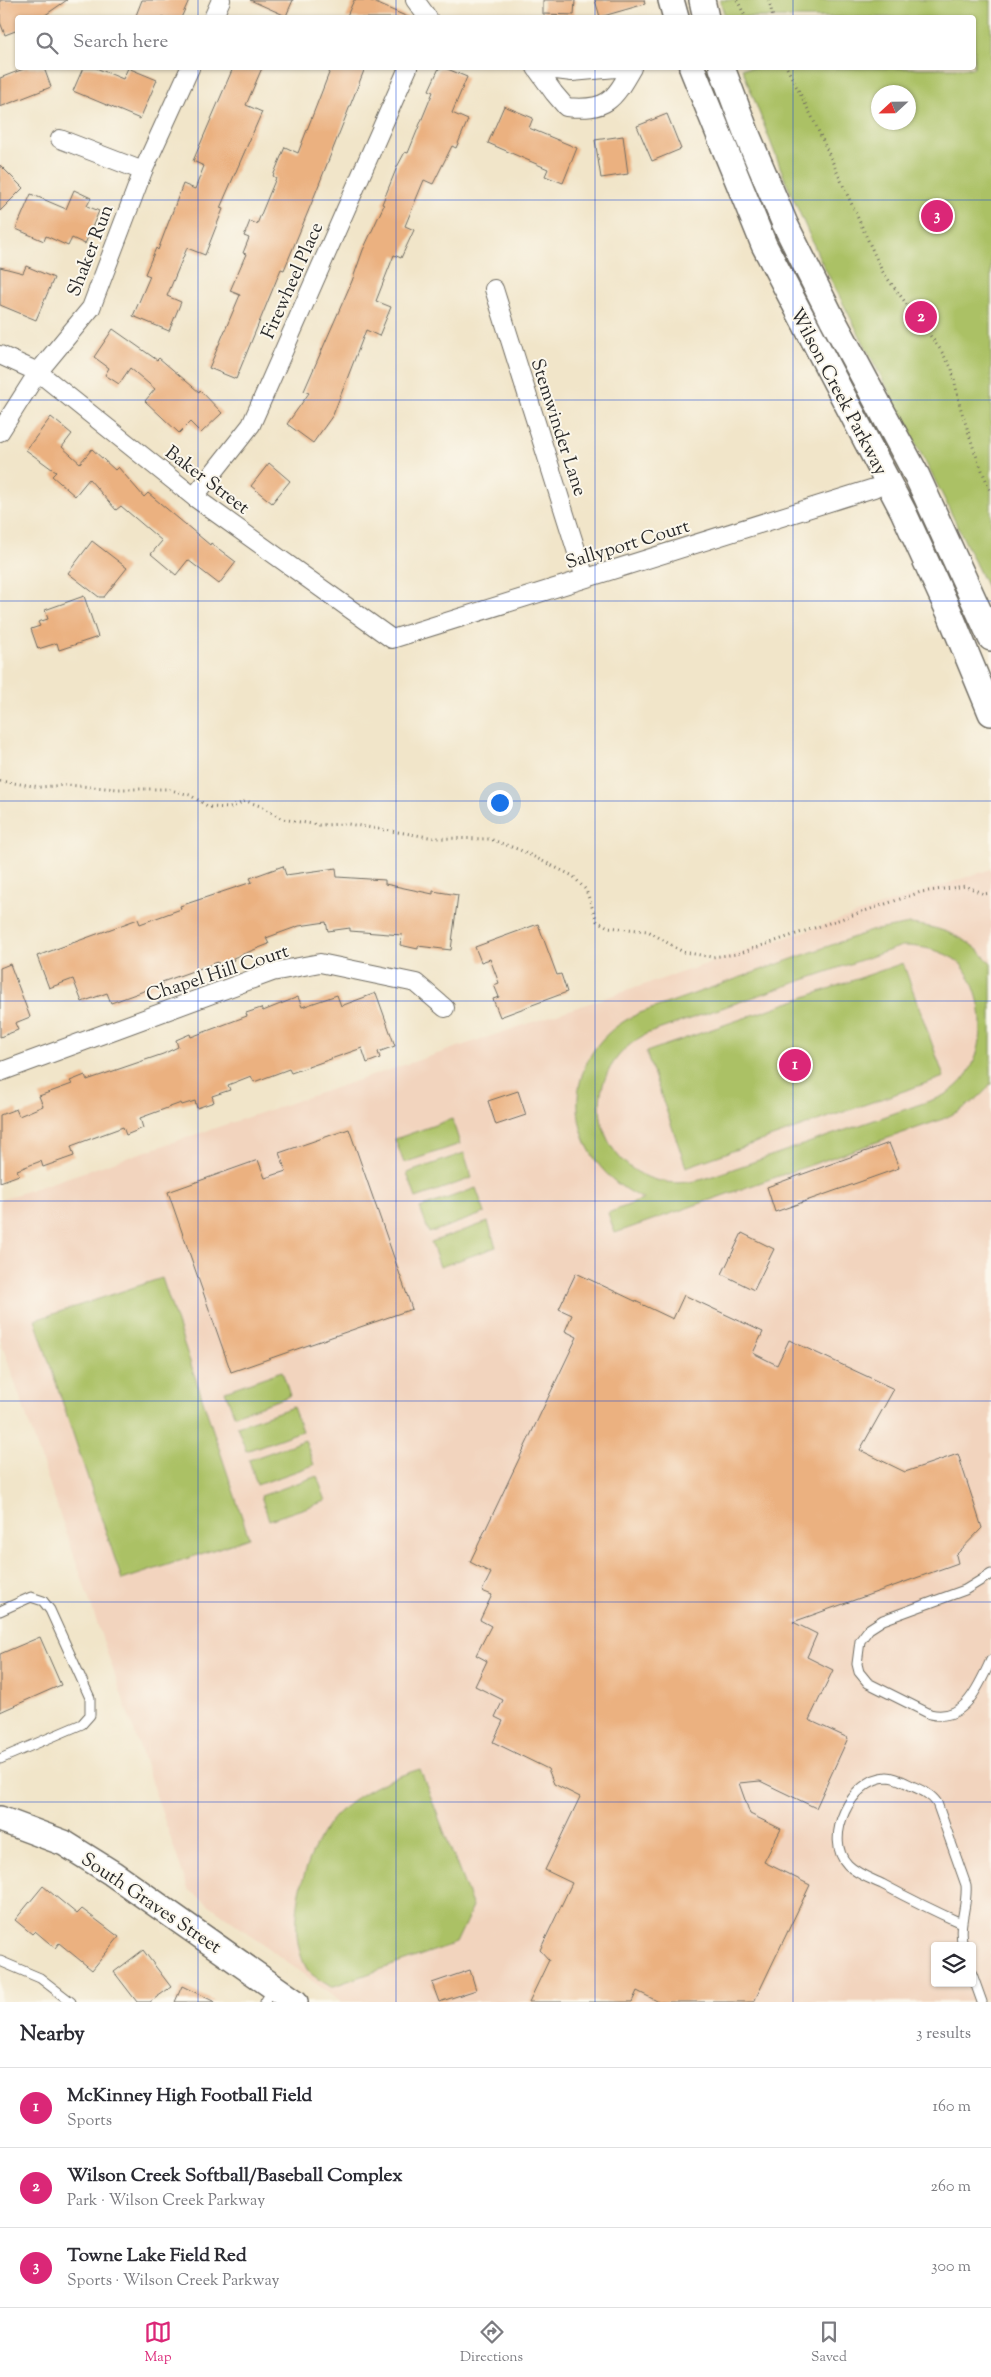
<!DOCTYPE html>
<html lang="en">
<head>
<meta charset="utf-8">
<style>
  body { margin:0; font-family:"Sorts Mill Goudy",serif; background:#f7f7f7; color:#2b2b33 }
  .controls { position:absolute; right:15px; bottom:15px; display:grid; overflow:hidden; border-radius:5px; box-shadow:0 1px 4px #0004 }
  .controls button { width:45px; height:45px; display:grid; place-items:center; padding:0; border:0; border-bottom:1px solid #e1e1e2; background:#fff; color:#2b2b33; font:25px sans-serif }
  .compass { position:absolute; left:871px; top:85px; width:45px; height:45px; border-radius:50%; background:#fff; box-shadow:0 1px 4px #0004; rotate:248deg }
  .you { position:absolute; left:499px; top:802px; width:18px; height:18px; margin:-12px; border:4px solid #fff; border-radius:50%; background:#1a73e8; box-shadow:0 0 0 8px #1a73e833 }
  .badge { display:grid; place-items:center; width:32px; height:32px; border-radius:50%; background:#db2777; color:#fff; font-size:16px; font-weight:700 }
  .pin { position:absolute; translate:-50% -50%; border:2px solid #fff; box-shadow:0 1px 5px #0006 }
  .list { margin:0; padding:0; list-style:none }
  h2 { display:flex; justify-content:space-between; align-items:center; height:65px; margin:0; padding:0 20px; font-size:21px }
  h2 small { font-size:16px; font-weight:400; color:#7c7c81 }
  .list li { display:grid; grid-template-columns:32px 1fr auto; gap:15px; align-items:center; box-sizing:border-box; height:80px; padding:0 20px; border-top:1px solid #e1e1e2 }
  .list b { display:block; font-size:19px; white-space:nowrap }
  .list p { margin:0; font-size:16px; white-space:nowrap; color:#7c7c81 }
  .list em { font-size:16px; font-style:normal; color:#7c7c81 }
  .icon { flex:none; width:28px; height:28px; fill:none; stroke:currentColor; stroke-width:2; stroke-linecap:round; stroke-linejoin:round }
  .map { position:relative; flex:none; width:991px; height:2002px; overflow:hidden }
  .search { position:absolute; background:#fff; box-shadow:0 1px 4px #0004; left:15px; right:15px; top:15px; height:55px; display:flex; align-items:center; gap:12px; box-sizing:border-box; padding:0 18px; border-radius:5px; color:#7c7c81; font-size:19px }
  .sheet { height:305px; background:#fff }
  nav { display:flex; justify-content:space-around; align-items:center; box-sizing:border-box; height:70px; border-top:1px solid #e1e1e2; background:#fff; font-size:14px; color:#7c7c81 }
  nav a { display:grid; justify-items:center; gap:2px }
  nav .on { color:#db2777 }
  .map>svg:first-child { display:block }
  .built { fill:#f2d4be; fill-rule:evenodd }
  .green { fill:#abc165; stroke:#6b7648; fill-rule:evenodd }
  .building { fill:#ebb180 }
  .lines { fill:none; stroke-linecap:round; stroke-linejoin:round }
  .lane-casing { stroke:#706c62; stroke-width:11 }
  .street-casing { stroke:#706c62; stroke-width:20 }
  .secondary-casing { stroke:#706c62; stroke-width:28 }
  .path { stroke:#706c62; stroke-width:3; stroke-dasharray:1 4; stroke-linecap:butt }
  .lane { stroke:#fff; stroke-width:9 }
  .street { stroke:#fff; stroke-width:18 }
  .secondary { stroke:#fff; stroke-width:25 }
  .grid { fill:none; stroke:#1d4ed8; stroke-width:1; stroke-opacity:0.55 }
  .labels { text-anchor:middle; stroke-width:4; stroke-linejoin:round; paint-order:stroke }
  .street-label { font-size:19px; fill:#2b2b2b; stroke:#fbf7ec }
</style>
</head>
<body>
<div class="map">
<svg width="991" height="2002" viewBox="0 0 991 2002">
  <rect width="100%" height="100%" fill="#fbf7ec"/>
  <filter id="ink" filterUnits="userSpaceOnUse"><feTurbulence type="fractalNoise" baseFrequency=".02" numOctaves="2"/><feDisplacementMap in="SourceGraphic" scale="10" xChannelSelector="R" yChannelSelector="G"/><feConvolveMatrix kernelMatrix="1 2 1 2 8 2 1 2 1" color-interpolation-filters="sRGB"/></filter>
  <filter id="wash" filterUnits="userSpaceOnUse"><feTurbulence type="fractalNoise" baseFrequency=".0096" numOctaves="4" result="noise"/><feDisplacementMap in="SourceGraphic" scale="20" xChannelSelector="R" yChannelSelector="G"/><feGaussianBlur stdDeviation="1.12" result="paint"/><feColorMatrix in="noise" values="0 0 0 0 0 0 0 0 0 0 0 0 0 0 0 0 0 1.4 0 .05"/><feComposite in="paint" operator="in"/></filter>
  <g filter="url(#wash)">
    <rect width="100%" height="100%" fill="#f1e5c9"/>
    <!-- built -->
    <path class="built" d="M991,869V1996L976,2002H341L188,1889L0,1339V1200ZM935,1946H972V1983H935Z"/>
    <!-- green -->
    <path class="green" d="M720,0H991V596L943,496L819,257L786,182L742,68H974V18L725,17ZM878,92H908V122H878Z
      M910,924C942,927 971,938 991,964V1084C978,1101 962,1110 943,1119L615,1233L608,1213L644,1199C560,1164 553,1050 640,1013L871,931ZM902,946C922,946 943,950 960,963C991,1001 991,1075 938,1098L704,1179C607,1206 558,1082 646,1034Z
      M903,963L944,1077L686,1167L646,1052Z
      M452,1119L460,1144L404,1163L395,1139Z
      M464,1153L472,1178L416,1198L407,1173Z
      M476,1188L485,1213L429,1233L420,1208Z
      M488,1222L496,1247L440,1267L431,1242Z
      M162,1278L249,1538L122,1580L35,1320Z
      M282,1371L290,1396L234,1415L225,1391Z
      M293,1407L302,1431L246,1451L237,1426Z
      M305,1440L314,1465L257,1485L249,1460Z
      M317,1476L326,1501L269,1520L261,1496Z
      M420,1769L473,1907L456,1943L331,1987C324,1982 311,1976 307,1969C282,1927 306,1843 339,1812C362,1790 391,1778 420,1769Z"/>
    <g id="blocks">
      <!-- building -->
      <path class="building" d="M0,0H67L41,18H18V30L5,35L0,22Z
        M142,0H189L181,18H135Z
        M250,0H293L286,16Z
        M354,0H369L410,18H346Z
        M543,0H575L574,15L543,14Z
        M595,0H644L645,4L600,17Z
        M26,68H44L51,87L0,107V78Z
        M83,68H96L123,79L128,68L157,80L140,119L73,91Z
        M233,68H262L246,105L262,112L220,208L223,209L205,255L187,248L167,296L181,302L169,331L133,316L150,276L145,274L156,248L158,250L183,184L195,189L204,166L193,161Z
        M331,68H365L312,202L284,270L281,269L236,379L209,368L240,295L230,291L246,254L243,253L249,238L244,236L250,221L257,224L276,178L273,176L285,147L298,153Z
        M439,68H445L467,77L452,113L468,120L456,148L452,146L433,184L424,180L405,226L414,230L401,258L394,255L376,301L391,307L379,336L366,330L333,415L313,443L287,424L309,393L304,391L352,281L363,250L384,205L382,204L397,167L405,152L408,153L433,92L429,90Z
        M504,106L533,118L529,128L577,148L563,183L545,176L548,169L488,143Z
        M667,114L681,149L652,161L637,126Z
        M623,136L628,174L601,178L595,140Z
        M0,165L23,188L0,211Z
        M74,190L91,198L87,206L99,211L85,244L72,238L68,246L46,236L44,241L16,229L31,194L66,209Z
        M26,266L54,278L36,320L0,305V267L23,273Z
        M113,329L157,360L159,358L199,392L200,390L222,413L201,433L190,422L179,433L145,401L155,389L130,368L119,384L105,375L109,368L94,357Z
        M51,417L72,434L62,447L80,463L92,449L115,470L118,467L144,497L148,493L210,545L211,543L236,562L219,584L188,560L176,575L151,554L162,541L121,506L116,510L89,479L75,496L52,476L56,472L26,450Z
        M269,463L290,481L272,503L251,486Z
        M92,541L127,568L104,597H99L68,573Z
        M84,596L98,637L59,650L57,643L38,649L31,629L40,626L38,622L48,619L45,610Z
        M283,866L286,875L336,868L337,877L385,880V884L433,894V891L458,895L451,950L418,946V949L400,945L402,935L350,931V928L328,931L326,922L299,926L266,938L269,944L233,958L234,960L219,965L218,962L162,982L163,984L111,1003L107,993L82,1002L73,979L49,988L37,956L138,919L140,924L181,909L180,906L252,882L250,878Z
        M538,924L557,975L561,974L567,992L500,1017L493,999L499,997L494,985L499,983L490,959L481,962L475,947Z
        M10,964L30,1017L15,1023L18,1030L0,1037V968Z
        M376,993L395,1046L378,1052L380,1058L367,1063L362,1048L291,1073L289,1069L254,1082L251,1076L228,1085L230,1090L212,1096L214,1102L197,1108L195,1101L182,1105L181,1103L140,1118L143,1128L126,1135L123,1127L71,1146L74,1156L43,1167L41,1161L17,1170L19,1175L0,1182V1115L16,1109L19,1116L43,1106L39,1096L72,1084L70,1081L85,1075L87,1080L163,1054L178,1047L176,1040L190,1034L191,1037L247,1016L246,1013L261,1008L263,1011L298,997L302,1007L337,995L341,1006Z
        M518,1091L526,1115L496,1125L488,1101Z
        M349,1129L412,1309L231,1372L168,1192L258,1160L265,1178L286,1171L279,1153Z
        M889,1143L899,1168L775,1212L767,1187Z
        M742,1233L774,1249L754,1290L722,1274Z
        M576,1273L673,1319L684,1295L763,1332L753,1353L777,1365L789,1340L894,1389L860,1450L905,1472L958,1454L982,1528L956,1555L958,1563L793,1622L817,1634L807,1657L833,1670L809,1720L848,1738L816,1808L760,1781L739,1783L750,1814L781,1829L764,1862L810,1885L754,2002H659L637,1991L632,2002H529L549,1960L540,1950L572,1883L545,1870L580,1797L554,1784L548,1769L493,1742L503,1721L495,1717L503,1700L475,1686L487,1661L476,1655L491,1626L480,1620L492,1595L482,1591L491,1573L470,1562L577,1337L565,1331L572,1315L559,1309Z
        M40,1637L61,1685L0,1712V1654Z
        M43,1886L77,1914L82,1909L119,1937L92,1970L59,1943L55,1948L35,1931L32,1934L15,1920Z
        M143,1950L171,1987L150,2002H137L114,1972Z
        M470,1970L476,1990L439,2002L432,1983Z
        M182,1986L215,2002H175Z"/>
    </g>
  </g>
  <g filter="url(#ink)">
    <use href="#blocks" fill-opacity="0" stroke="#706c62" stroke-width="1"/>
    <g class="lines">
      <defs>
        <path id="lane" d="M991,1574L965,1590L883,1620L869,1629L860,1641L857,1664L859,1672L868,1683L930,1714C965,1723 979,1685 991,1660
          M0,1611L31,1597L43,1601L50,1610L90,1698V1715L82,1724L0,1759
          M961,1923C934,1911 908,1898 882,1884C871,1879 857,1874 848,1865C822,1839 852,1778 887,1777C896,1777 904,1782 912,1786C921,1790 931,1794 937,1803L966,1885C968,1906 957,1925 963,1946
          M0,1961L40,1978L71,2002
          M972,1974L982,2002
          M265,2002L274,1988"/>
        <path id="street" d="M415,0L428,18
          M213,18L221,0
          M536,68L554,93L566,107C607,111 613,101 632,68
          M540,68L572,72L616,68
          M60,139L143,171
          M494,289L585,578
          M0,355L38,372L194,497L392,639L874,488
          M0,432L38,372L91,308L143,171L190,68
          M194,497L251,425L408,68
          M0,1072L272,972L320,963L416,983L445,1008"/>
        <path id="secondary" d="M671,0L676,18
          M702,0L706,18
          M692,68L764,245L903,511L950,614L991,713
          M722,68L746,132L785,224L832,318L917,476L991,638
          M0,1819L64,1843L112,1873L295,2002"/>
      </defs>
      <!-- lane casing -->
      <use href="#lane" class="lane-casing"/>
      <!-- street casing -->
      <use href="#street" class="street-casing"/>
      <!-- secondary casing -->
      <use href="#secondary" class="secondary-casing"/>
      <!-- path -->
      <path class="path" d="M737,0L746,18
        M769,0L773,18
        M787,68L813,119L882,271L940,349L952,369L960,406L974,450L991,493
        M0,781L40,787L67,785L118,789H167L190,795L209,807L230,808L246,801L263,807L282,819L319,825L348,824L435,838L490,839L520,850L573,876L586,890L597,921L608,927L648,931L683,952L712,957L737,954L921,892L966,886L984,894L991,893"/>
      <!-- lane -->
      <use href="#lane" class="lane"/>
      <!-- street -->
      <use href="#street" class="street"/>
      <!-- secondary -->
      <use href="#secondary" class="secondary"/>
    </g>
  </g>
  <!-- grid -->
  <path class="grid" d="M198,0V18M396,0V18M595,0V18M793,0V18M198,68V2002M396,68V2002M595,68V2002M793,68V2002M0,200H991M0,400H991M0,601H991M0,801H991M0,1001H991M0,1201H991M0,1401H991M0,1602H991M0,1802H991"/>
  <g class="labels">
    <!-- street labels -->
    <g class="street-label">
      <text transform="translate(89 250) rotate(-69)" y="7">Shaker Run</text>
      <text transform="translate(291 280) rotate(-66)" y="7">Firewheel Place</text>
      <text transform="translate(840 391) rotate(62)" y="7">Wilson Creek Parkway</text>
      <text transform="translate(560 427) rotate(72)" y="7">Stemwinder Lane</text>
      <text transform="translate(208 479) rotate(37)" y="7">Baker Street</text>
      <text transform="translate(627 543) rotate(-17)" y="7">Sallyport Court</text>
      <text transform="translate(217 972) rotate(-18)" y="7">Chapel Hill Court</text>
      <text transform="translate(152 1902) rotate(34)" y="7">South Graves Street</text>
    </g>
  </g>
</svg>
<div class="controls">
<button><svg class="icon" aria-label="layers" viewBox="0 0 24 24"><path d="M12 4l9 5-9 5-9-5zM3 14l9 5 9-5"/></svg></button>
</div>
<svg class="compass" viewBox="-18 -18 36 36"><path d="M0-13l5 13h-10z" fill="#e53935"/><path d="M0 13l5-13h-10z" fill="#7c7c81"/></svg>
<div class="you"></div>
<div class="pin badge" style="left:795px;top:1065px">1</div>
<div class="pin badge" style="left:921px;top:317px">2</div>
<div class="pin badge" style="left:937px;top:216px">3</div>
<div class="search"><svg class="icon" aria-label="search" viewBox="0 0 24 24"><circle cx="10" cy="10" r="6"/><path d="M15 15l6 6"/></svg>Search here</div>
</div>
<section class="sheet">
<h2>Nearby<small>3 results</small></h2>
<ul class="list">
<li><span class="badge">1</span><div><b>McKinney High Football Field</b><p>Sports</p></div><em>160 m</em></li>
<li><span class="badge">2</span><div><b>Wilson Creek Softball/Baseball Complex</b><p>Park · Wilson Creek Parkway</p></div><em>260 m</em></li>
<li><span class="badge">3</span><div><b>Towne Lake Field Red</b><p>Sports · Wilson Creek Parkway</p></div><em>300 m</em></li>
</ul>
</section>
<nav>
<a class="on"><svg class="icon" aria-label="map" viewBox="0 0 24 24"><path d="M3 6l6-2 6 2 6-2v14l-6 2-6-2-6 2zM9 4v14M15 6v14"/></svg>Map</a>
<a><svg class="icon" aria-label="directions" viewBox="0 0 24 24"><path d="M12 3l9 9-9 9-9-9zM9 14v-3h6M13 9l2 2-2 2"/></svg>Directions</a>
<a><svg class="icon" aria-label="saved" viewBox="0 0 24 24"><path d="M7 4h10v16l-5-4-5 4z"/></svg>Saved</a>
</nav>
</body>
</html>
